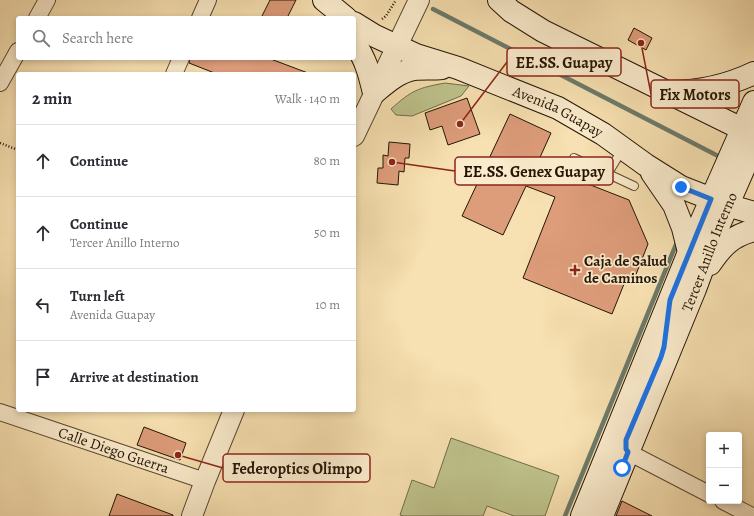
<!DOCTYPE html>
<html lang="en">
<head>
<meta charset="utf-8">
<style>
  body { margin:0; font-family:Alegreya,serif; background:#f7f7f7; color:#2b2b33 }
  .controls { position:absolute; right:12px; bottom:12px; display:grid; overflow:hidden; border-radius:4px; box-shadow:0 2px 6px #0003 }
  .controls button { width:36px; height:36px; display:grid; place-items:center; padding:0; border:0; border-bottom:1px solid #e1e1e2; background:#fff; color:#2b2b33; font:20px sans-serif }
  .stop { position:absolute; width:12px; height:12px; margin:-9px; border:3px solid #1a73e8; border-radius:50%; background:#fff }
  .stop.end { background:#1a73e8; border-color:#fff; box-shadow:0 1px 4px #0008 }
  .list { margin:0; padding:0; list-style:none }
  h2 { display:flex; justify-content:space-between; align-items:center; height:52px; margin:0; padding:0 16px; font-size:17px }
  h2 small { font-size:13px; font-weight:400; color:#7c7c81 }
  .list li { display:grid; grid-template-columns:26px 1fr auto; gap:12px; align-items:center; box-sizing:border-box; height:72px; padding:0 16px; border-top:1px solid #e1e1e2 }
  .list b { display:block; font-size:15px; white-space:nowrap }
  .list p { margin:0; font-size:13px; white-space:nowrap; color:#7c7c81 }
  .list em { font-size:13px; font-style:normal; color:#7c7c81 }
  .icon { flex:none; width:22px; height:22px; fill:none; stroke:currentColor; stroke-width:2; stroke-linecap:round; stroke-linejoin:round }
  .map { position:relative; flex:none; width:754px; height:516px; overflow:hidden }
  .search { position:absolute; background:#fff; box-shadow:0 2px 6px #0003; left:16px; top:16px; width:340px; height:44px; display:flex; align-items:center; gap:10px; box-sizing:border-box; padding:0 14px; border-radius:4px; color:#7c7c81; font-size:15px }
  .panel { position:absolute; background:#fff; box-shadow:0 2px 6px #0003; left:16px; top:72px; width:340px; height:340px; border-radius:4px }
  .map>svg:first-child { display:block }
  .green { fill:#bec28b; stroke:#706c48 }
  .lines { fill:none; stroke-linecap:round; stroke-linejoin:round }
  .stream { stroke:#6c7a6a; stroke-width:4.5 }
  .building { fill:#dd9c7a; stroke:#231505 }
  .service-casing { stroke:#584830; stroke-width:10 }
  .minor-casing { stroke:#584830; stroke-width:18 }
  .tertiary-casing { stroke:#584830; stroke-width:22 }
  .secondary-casing { stroke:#231505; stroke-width:24 }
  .path { stroke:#231505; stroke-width:2.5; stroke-dasharray:1 2; stroke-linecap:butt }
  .service { stroke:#faebcc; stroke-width:8 }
  .minor { stroke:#faebcc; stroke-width:16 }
  .tertiary { stroke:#faebcc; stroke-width:20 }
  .secondary { stroke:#faebcc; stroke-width:22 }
  .route { stroke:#1a73e8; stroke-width:5 }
  .poi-dot { fill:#8f2418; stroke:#faebcc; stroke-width:1.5 }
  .labels { text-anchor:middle; stroke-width:3.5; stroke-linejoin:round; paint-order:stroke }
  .street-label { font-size:15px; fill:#231505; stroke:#faebcc }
  .poi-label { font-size:15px; font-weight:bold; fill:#231505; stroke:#faebcc; text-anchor:start }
  .leader { fill:none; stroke:#8f2418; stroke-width:1.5 }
  .callout-dot { fill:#8f2418; stroke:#faebcc; stroke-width:1.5 }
  .callout { fill:#faebcc; stroke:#8f2418; stroke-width:1.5 }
  .callout-label { font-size:16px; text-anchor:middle; font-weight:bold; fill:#231505 }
</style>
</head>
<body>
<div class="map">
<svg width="754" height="516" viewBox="0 0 754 516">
  <rect width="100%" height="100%" fill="#f7e0b1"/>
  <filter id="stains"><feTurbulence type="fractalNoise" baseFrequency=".005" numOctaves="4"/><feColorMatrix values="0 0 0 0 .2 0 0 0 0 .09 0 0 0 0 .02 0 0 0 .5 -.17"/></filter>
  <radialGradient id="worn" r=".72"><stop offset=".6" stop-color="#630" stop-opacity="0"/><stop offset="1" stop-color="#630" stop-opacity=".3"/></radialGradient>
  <!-- green -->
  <path class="green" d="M445,83L469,86L461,96L412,116L396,115L391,109C412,90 418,88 445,83Z
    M451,438L559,476L545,516H514L487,506L483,516H404L400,515L412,480L434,488Z"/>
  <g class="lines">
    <!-- stream -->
    <path class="stream" d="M433,9L722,158
      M565,516L677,242"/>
  </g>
  <!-- building -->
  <path class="building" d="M270,0H296L287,18H261Z
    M634,28L652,38L646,50L628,40Z
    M190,58H268L308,73V74H217L189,63Z
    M467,98L480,134L448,145L442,126L430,130L425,113Z
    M510,114L551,133L537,164L629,200L648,244L633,282L626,279L612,314L523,278L555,197L526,186L503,235L462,216Z
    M389,142L410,144L409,158H405L404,172L399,171L398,185L377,183L378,168H383V155L388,156Z
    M144,427L186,443L180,460L137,445Z
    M117,494L173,515V516H109Z
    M622,501L652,516H616Z"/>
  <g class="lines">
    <defs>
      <path id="service" d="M574,158L634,186
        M608,173L622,150"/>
      <g id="minor">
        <path d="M37,18L47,0"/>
        <path d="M200,18L208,0"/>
        <path d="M174,74L181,58"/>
        <path d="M0,83L18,51"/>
        <path id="s1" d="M0,412L205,481"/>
        <path d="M628,452L709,494"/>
        <path d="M723,501L752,516"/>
      </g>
      <path id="tertiary" d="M354,136L419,0
        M192,516L205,481L234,410"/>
      <g id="secondary">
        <path d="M324,0L346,18"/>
        <path d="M499,0L511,11L543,31L754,135"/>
        <path id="s2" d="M354,23L375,36L416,55L458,68L558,108L603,134L646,165L681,187L727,205L754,213"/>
        <path d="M354,42C366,60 369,72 374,93C386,83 398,72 414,69C423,68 433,69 442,68"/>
        <path d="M668,92C699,92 727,86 754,73"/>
        <path d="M652,173L674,205L683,228L689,252"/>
        <path d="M710,264C723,245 732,236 754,230"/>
        <path d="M582,516L702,220L754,102"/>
        <path id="s3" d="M602,516L695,289L718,227L754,145"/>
      </g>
    </defs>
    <!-- service casing -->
    <use href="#service" class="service-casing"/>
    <!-- minor casing -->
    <use href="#minor" class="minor-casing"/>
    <!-- tertiary casing -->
    <use href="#tertiary" class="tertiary-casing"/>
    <!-- secondary casing -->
    <use href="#secondary" class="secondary-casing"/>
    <!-- path -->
    <path class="path" d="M382,19L386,16L396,0
      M0,143L18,150"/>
    <!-- service -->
    <use href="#service" class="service"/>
    <!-- minor -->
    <use href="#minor" class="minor"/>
    <!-- tertiary -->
    <use href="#tertiary" class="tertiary"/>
    <!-- secondary -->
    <use href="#secondary" class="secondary"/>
  </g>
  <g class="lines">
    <!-- route -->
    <path class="route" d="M622,468L628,452L626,449V440L661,357L664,347L670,300L711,199L681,187"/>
  </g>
  <!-- markers -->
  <path class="poi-dot" d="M573 264h4v4h4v4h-4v4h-4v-4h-4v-4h4z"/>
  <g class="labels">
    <!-- street labels -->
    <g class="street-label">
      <text dy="5" stroke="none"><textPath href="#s2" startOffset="223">Avenida Guapay</textPath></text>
      <text dy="5" stroke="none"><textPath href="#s3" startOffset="285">Tercer Anillo Interno</textPath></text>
      <text dy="5" stroke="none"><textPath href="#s1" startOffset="120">Calle Diego Guerra</textPath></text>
    </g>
    <!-- poi labels -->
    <g class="poi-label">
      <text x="584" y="266">Caja de Salud<tspan x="584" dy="17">de Caminos</tspan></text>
    </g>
  </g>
  <!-- callouts -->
  <path class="leader" d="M460 124L507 62M641 43L651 94M392 162L455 171M178 455L223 468"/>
  <g class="callout-dot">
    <circle cx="460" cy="124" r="4"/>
    <circle cx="641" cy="43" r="4"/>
    <circle cx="392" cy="162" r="4"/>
    <circle cx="178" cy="455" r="4"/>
  </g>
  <g class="callout">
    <rect x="507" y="48" width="114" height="28" rx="4"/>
    <rect x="651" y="80" width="88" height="28" rx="4"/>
    <rect x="455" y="157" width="158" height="28" rx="4"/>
    <rect x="223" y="454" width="147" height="28" rx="4"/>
  </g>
  <g class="callout-label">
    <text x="564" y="68">EE.SS. Guapay</text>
    <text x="695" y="100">Fix Motors</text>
    <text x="534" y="177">EE.SS. Genex Guapay</text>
    <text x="297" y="474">Federoptics Olimpo</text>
  </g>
  <rect width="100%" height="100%" filter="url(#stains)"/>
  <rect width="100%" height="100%" fill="url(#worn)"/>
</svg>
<div class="controls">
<button>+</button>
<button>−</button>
</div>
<div class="stop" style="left:622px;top:468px"></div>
<div class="stop end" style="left:681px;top:187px"></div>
<div class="search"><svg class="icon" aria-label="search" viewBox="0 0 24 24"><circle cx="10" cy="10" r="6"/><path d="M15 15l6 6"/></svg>Search here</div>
<section class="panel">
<h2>2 min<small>Walk · 140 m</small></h2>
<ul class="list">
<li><svg class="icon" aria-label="ahead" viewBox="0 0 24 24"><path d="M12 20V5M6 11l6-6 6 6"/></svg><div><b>Continue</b></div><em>80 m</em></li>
<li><svg class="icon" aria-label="ahead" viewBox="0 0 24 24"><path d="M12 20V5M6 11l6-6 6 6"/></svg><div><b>Continue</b><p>Tercer Anillo Interno</p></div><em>50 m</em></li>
<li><svg class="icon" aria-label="left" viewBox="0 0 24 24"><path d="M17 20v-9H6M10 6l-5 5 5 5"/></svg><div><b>Turn left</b><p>Avenida Guapay</p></div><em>10 m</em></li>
<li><svg class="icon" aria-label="arrive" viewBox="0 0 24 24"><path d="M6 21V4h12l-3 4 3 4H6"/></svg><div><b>Arrive at destination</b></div></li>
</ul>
</section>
</div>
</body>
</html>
